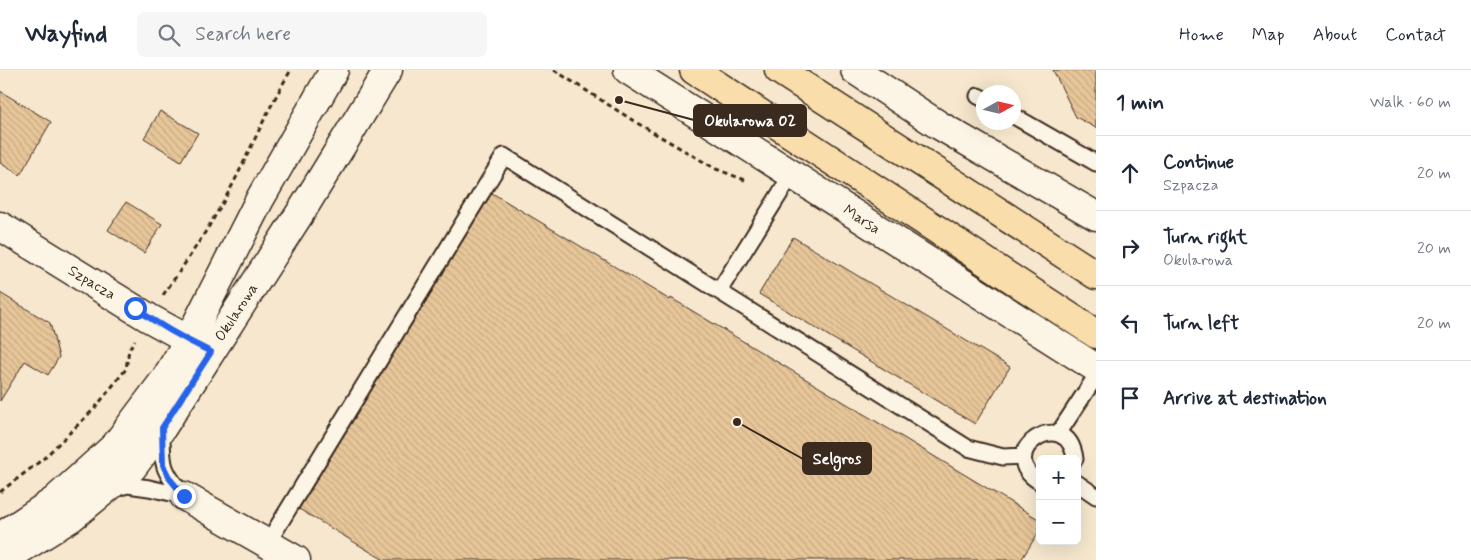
<!DOCTYPE html>
<html lang="en">
<head>
<meta charset="utf-8">
<style>
  body { margin:0; font-family:Mynerve,sans-serif; background:#f6f6f7; color:#1f2937 }
  .controls { position:absolute; right:15px; bottom:15px; display:grid; overflow:hidden; border-radius:8px; box-shadow:0 5px 20px #0002 }
  .controls button { width:45px; height:45px; display:grid; place-items:center; padding:0; border:0; border-bottom:1px solid #e0e1e3; background:#fff; color:#1f2937; font:25px sans-serif }
  .compass { position:absolute; left:976px; top:15px; width:45px; height:45px; border-radius:50%; background:#fff; box-shadow:0 5px 20px #0002; rotate:82deg }
  .stop { position:absolute; width:15px; height:15px; margin:-11px; border:4px solid #2563eb; border-radius:50%; background:#fff }
  .stop.end { background:#2563eb; border-color:#fff; box-shadow:0 1px 5px #0008 }
  .list { margin:0; padding:0; list-style:none }
  h2 { display:flex; justify-content:space-between; align-items:center; height:65px; margin:0; padding:0 20px; font-size:21px }
  h2 small { font-size:16px; font-weight:400; color:#747a83 }
  .list li { display:grid; grid-template-columns:32px 1fr auto; gap:15px; align-items:center; box-sizing:border-box; height:75px; padding:0 20px; border-top:1px solid #e0e1e3 }
  .list b { display:block; font-size:19px; white-space:nowrap }
  .list p { margin:0; font-size:16px; white-space:nowrap; color:#747a83 }
  .list em { font-size:16px; font-style:normal; color:#747a83 }
  .icon { flex:none; width:28px; height:28px; fill:none; stroke:currentColor; stroke-width:2; stroke-linecap:round; stroke-linejoin:round }
  .map { position:relative; flex:none; width:1096px; height:490px; overflow:hidden }
  header { display:flex; align-items:center; gap:30px; box-sizing:border-box; height:70px; padding:0 25px; background:#fff; border-bottom:1px solid #e0e1e3 }
  header strong { font-size:24px }
  nav { display:flex; gap:28px; margin-inline-start:auto; font-size:18px }
  .search { width:350px; height:45px; background:#f6f6f7; display:flex; align-items:center; gap:12px; box-sizing:border-box; padding:0 18px; border-radius:8px; color:#747a83; font-size:19px }
  main { display:flex }
  aside { flex:1; background:#fff }
  .map>svg:first-child { display:block }
  .grass { fill:url(#grass-tufts); stroke:#6a8362 }
  .building { fill:url(#building-back-hatch); stroke:#3b2a1e }
  .lines { fill:none; stroke-linecap:round; stroke-linejoin:round }
  .lane-casing { stroke:#3b2a1e; stroke-width:19 }
  .street-casing { stroke:#3b2a1e; stroke-width:31 }
  .secondary-casing { stroke:#3b2a1e; stroke-width:31 }
  .primary-casing { stroke:#3b2a1e; stroke-width:31 }
  .path { stroke:#3b2a1e; stroke-width:3; stroke-dasharray:5 4; stroke-linecap:butt }
  .lane { stroke:#fcf5e5; stroke-width:15 }
  .street { stroke:#fcf5e5; stroke-width:28 }
  .secondary { stroke:#fcf5e5; stroke-width:28 }
  .primary { stroke:#f9deab; stroke-width:28 }
  .route { stroke:#2563eb; stroke-width:6 }
  .labels { text-anchor:middle; stroke-width:4; stroke-linejoin:round; paint-order:stroke }
  .street-label { font-size:15px; fill:#3b2a1e; stroke:#fcf5e5 }
  .leader { fill:none; stroke:#3b2a1e; stroke-width:2 }
  .callout-dot { fill:#3b2a1e; stroke:#fcf5e5; stroke-width:2 }
  .callout { fill:#3b2a1e; stroke:#3b2a1e; stroke-width:2 }
  .callout-label { font-size:16px; text-anchor:middle; font-weight:bold; fill:#fff }
</style>
</head>
<body>
<header>
<strong>Wayfind</strong>
<div class="search"><svg class="icon" aria-label="search" viewBox="0 0 24 24"><circle cx="10" cy="10" r="6"/><path d="M15 15l6 6"/></svg>Search here</div>
<nav><a>Home</a><a>Map</a><a>About</a><a>Contact</a></nav>
</header>
<main>
<div class="map">
<svg width="1096" height="490" viewBox="0 0 1096 490">
  <defs>
    <pattern id="grass-tufts" width="24" height="20" patternUnits="userSpaceOnUse" patternTransform="scale(1.25)"><rect width="24" height="20" fill="#9adca7"/><path d="M3 7l-1-3M5 7V3M7 7l1-3M15 17l-1-3M17 17v-4M19 17l1-3" fill="none" stroke="#86bd8f"/></pattern>
    <pattern id="building-back-hatch" width="6" height="6" patternUnits="userSpaceOnUse" patternTransform="scale(1.25)"><rect width="6" height="6" fill="#e7c699"/><path d="M-1 5l2 2M0 0l6 6M5-1l2 2" fill="none" stroke="#c7aa83"/></pattern>
  </defs>
  <rect width="100%" height="100%" fill="#f6e7ce"/>
  <filter id="ink" filterUnits="userSpaceOnUse"><feTurbulence type="fractalNoise" baseFrequency=".02" numOctaves="2"/><feDisplacementMap in="SourceGraphic" scale="10" xChannelSelector="R" yChannelSelector="G"/><feConvolveMatrix kernelMatrix="1 2 1 2 8 2 1 2 1" color-interpolation-filters="sRGB"/></filter>
  <g filter="url(#ink)">
    <!-- grass -->
    <path class="grass" d="M1014,28L1019,39L1096,83V85L1018,40L1014,33Z"/>
    <!-- building -->
    <path class="building" d="M1053,0H1096V58L1076,47Z
      M0,21L51,52L20,105L0,93Z
      M160,41L198,63L181,91L144,68Z
      M492,123L670,230L671,228L1040,450V460L1021,490H384L299,439Z
      M126,132L162,154L144,183L108,160Z
      M793,167L1010,297L975,354L759,224Z
      M0,223L50,253L59,287L48,305L25,291L0,331Z"/>
    <g class="lines">
      <defs>
        <path id="lane" d="M978,26L984,29
          M1014,46L1096,93
          M719,221L792,104
          M162,361C162,395 162,400 184,426
          M1058,364L1096,306
          M1040,412C990,383 1068,332 1075,389
          M1077,413L1096,426
          M112,419L128,415L149,418L184,426
          M267,474L504,86L968,378L1003,387L1024,386"/>
        <path id="street" d="M0,156L149,248L209,281
          M184,426L296,490"/>
        <path id="secondary" d="M628,0L1096,298
          M855,0L937,54L1096,146
          M0,467L54,431L115,376L166,308L188,271L260,129L334,0
          M3,490L72,447L132,398L162,358L304,137L388,0"/>
        <path id="primary" d="M694,0L1096,264
          M779,0L1096,205"/>
      </defs>
      <!-- lane casing -->
      <use href="#lane" class="lane-casing"/>
      <!-- street casing -->
      <use href="#street" class="street-casing"/>
      <!-- secondary casing -->
      <use href="#secondary" class="secondary-casing"/>
      <!-- primary casing -->
      <use href="#primary" class="primary-casing"/>
      <!-- path -->
      <path class="path" d="M554,0L637,53L716,99L745,110
        M163,225C190,187 219,143 239,102C256,67 271,33 291,0
        M0,422L43,389L95,338L126,299L129,279L135,270"/>
      <!-- lane -->
      <use href="#lane" class="lane"/>
      <!-- street -->
      <use href="#street" class="street"/>
      <!-- secondary -->
      <use href="#secondary" class="secondary"/>
      <!-- primary -->
      <use href="#primary" class="primary"/>
    </g>
  </g>
  <g class="lines" filter="url(#ink)">
    <!-- route -->
    <path class="route" d="M135,238C159,255 184,269 211,282L162,358L163,395L170,409L184,426"/>
  </g>
  <g class="labels">
    <!-- street labels -->
    <g class="street-label">
      <text transform="translate(862 149) rotate(33)" y="5">Marsa</text>
      <text transform="translate(92 212) rotate(31)" y="5">Szpacza</text>
      <text transform="translate(236 242) rotate(-57)" y="5">Okularowa</text>
    </g>
  </g>
  <!-- callouts -->
  <path class="leader" d="M619 30L694 50M737 352L803 389"/>
  <g class="callout-dot">
    <circle cx="619" cy="30" r="5"/>
    <circle cx="737" cy="352" r="5"/>
  </g>
  <g class="callout">
    <rect x="694" y="35" width="112" height="31" rx="5"/>
    <rect x="803" y="373" width="68" height="31" rx="5"/>
  </g>
  <g class="callout-label">
    <text x="750" y="56">Okularowa 02</text>
    <text x="837" y="394">Selgros</text>
  </g>
</svg>
<div class="controls">
<button>+</button>
<button>−</button>
</div>
<svg class="compass" viewBox="-18 -18 36 36"><path d="M0-13l5 13h-10z" fill="#e53935"/><path d="M0 13l5-13h-10z" fill="#747a83"/></svg>
<div class="stop" style="left:135px;top:238px"></div>
<div class="stop end" style="left:184px;top:426px"></div>
</div>
<aside>
<h2>1 min<small>Walk · 60 m</small></h2>
<ul class="list">
<li><svg class="icon" aria-label="ahead" viewBox="0 0 24 24"><path d="M12 20V5M6 11l6-6 6 6"/></svg><div><b>Continue</b><p>Szpacza</p></div><em>20 m</em></li>
<li><svg class="icon" aria-label="right" viewBox="0 0 24 24"><path d="M7 20v-9h11M14 6l5 5-5 5"/></svg><div><b>Turn right</b><p>Okularowa</p></div><em>20 m</em></li>
<li><svg class="icon" aria-label="left" viewBox="0 0 24 24"><path d="M17 20v-9H6M10 6l-5 5 5 5"/></svg><div><b>Turn left</b></div><em>20 m</em></li>
<li><svg class="icon" aria-label="arrive" viewBox="0 0 24 24"><path d="M6 21V4h12l-3 4 3 4H6"/></svg><div><b>Arrive at destination</b></div></li>
</ul>
</aside>
</main>
</body>
</html>
